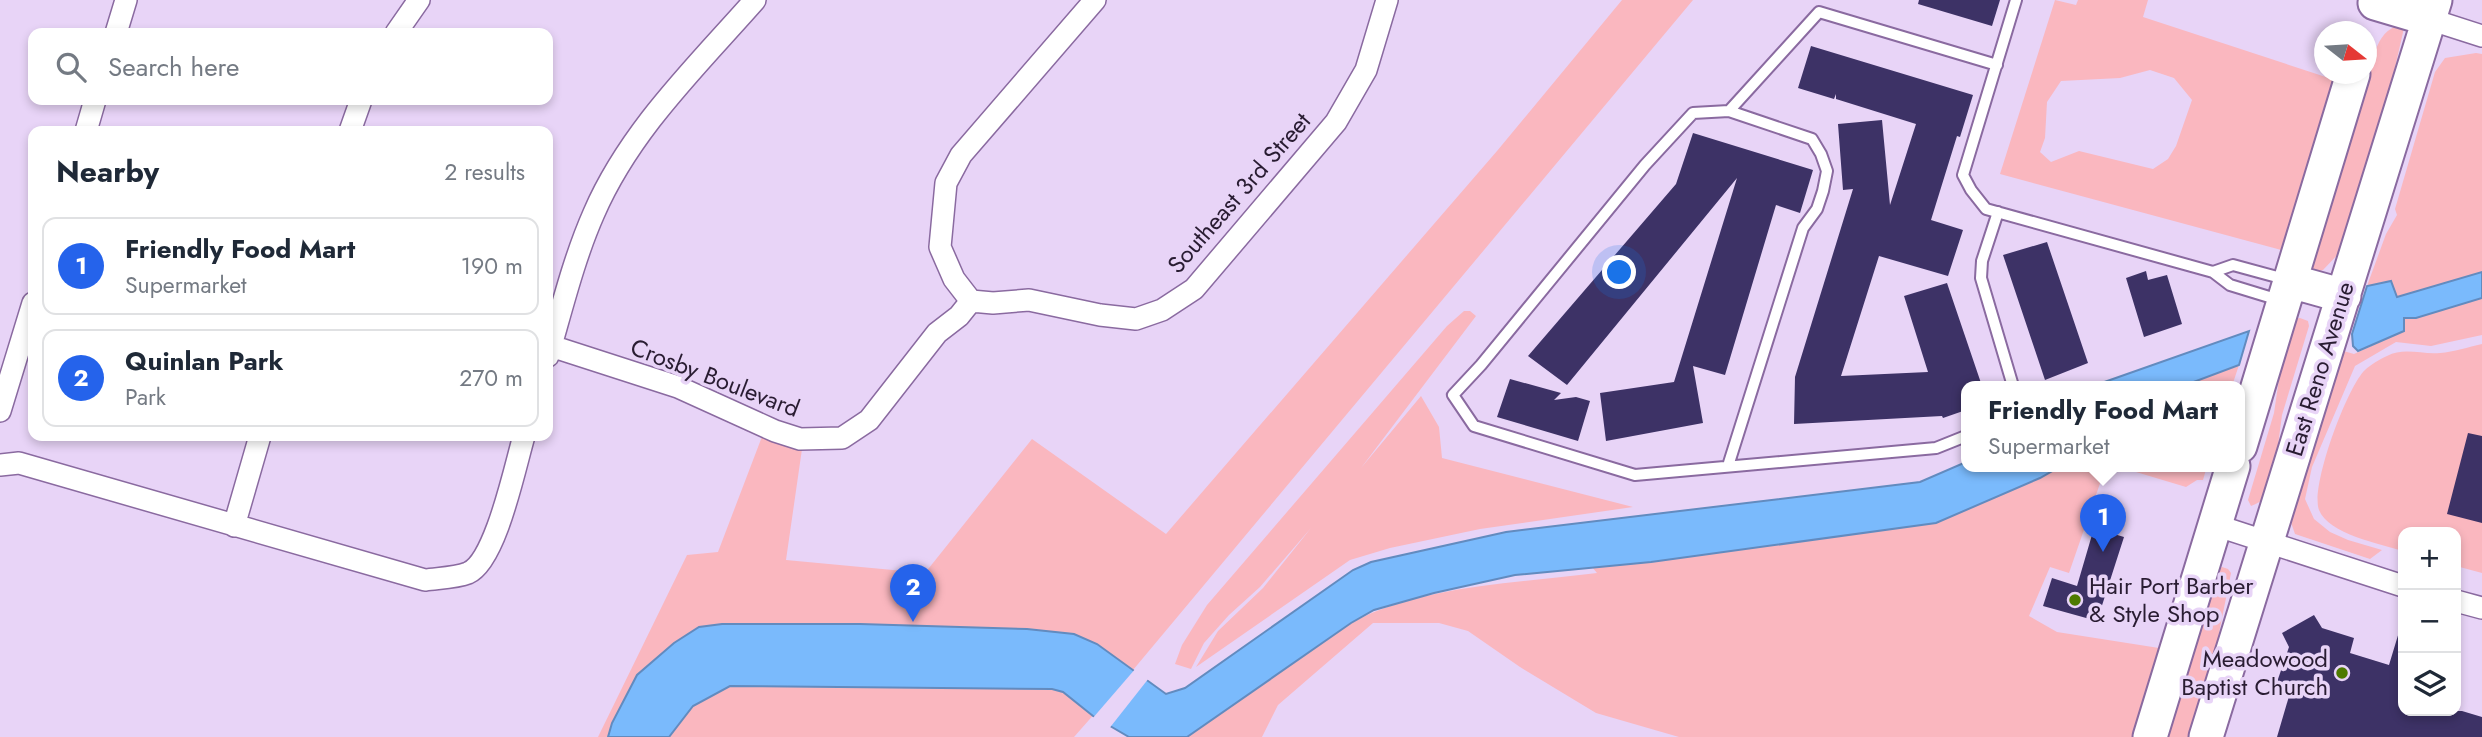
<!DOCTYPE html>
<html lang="en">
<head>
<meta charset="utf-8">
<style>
  body { margin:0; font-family:Jost,sans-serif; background:#f6f6f7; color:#1f2937 }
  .controls { position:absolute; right:21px; bottom:21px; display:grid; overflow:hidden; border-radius:14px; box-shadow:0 4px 10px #0003 }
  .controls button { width:63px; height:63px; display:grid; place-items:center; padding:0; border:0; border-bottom:2px solid #e0e1e3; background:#fff; color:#1f2937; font:35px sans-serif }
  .compass { position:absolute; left:2314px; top:21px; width:63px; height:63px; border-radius:50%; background:#fff; box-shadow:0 4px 10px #0003; rotate:107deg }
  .you { position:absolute; left:1620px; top:273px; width:24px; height:24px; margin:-18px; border:5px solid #fff; border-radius:50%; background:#1a73e8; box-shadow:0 0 0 10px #1a73e833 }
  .badge { display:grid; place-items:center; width:46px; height:46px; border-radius:50%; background:#2563eb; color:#fff; font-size:23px; font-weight:700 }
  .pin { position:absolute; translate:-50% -58px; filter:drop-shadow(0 2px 4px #0008) }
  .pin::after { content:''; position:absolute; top:37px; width:24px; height:21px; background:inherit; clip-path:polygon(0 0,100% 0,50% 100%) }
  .popup { position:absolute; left:1961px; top:381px; width:284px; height:91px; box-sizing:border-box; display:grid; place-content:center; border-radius:14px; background:#fff; filter:drop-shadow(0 2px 5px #0005); font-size:23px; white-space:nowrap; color:#747a83 }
  .popup b { font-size:26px; color:#1f2937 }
  .popup::after { content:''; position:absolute; left:50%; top:100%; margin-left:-14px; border:14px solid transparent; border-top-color:#fff }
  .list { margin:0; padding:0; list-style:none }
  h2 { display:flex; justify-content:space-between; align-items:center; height:91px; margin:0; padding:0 28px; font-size:30px }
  h2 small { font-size:23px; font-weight:400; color:#747a83 }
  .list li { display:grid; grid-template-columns:46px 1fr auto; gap:21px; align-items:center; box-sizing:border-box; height:98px; margin:0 14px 14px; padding:0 14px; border:2px solid #e0e1e3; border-radius:14px }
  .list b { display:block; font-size:26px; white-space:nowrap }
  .list p { margin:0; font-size:23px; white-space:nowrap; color:#747a83 }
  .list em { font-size:23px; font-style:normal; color:#747a83 }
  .icon { flex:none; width:38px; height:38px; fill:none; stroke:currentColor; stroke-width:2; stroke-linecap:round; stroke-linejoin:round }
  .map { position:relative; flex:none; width:2482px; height:737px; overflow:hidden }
  .search { position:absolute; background:#fff; box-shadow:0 4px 10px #0003; left:28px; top:28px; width:525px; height:77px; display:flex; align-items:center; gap:18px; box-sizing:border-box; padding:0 24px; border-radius:14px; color:#747a83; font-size:26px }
  .panel { position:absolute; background:#fff; box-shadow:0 4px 10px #0003; left:28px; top:126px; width:525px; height:315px; border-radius:14px }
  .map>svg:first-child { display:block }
  .green { fill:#fab7bf; fill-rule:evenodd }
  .water { fill:#7abafc; stroke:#628bbf; stroke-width:2 }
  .pier { fill:#e8d4f7 }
  .building { fill:#3d3266 }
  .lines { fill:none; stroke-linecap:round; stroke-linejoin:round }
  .service-casing { stroke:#8a6aa0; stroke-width:14 }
  .minor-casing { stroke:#8a6aa0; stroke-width:24 }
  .primary-casing { stroke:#8a6aa0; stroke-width:37 }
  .service { stroke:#fff; stroke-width:10 }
  .minor { stroke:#fff; stroke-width:21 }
  .primary { stroke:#fff; stroke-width:33 }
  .poi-dot { fill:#4d7a00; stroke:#e8d4f7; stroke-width:2.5 }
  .labels { text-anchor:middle; stroke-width:7; stroke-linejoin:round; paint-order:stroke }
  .street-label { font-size:24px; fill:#291c32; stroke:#e8d4f7 }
  .poi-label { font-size:24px; fill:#291c32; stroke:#e8d4f7; text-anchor:start }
</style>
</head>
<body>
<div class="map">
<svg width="2482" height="737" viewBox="0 0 2482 737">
  <rect width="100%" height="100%" fill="#e8d4f7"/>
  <!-- green -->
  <path class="green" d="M1622,0H1693L1133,670L1074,737H598L687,555L718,552L763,434L802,449L786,560L925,573L1032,439L1166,534L1497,151Z
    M2055,0L2076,5L2078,0H2148L2143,17L2338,81L2285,251L2000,174ZM2150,70L2174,78L2192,100L2176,146L2168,159L2153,169L2079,151L2051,162L2040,152L2045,138L2047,102L2061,81L2120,78Z
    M2396,26L2404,28L2386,107L2343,249L2323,270L2311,274L2310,255L2374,54C2379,41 2383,32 2396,26Z
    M2476,53L2482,54V272L2397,297L2391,281L2367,286L2386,234L2397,215L2395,209L2435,72L2445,58Z
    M2482,298V335L2431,346L2396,342L2355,366L2312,467L2305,499L2314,519L2330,532L2348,540L2382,550L2370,559L2295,534L2288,514L2340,350L2354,354L2404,331L2403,318H2416Z
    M1464,311H1470L1476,316L1361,468L1421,396L1439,427L1442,458L1633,507L1480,529L1390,548L1350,560L1196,667L1218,631L1263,588L1311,528L1260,587L1229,615L1204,643L1191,669L1175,664L1182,645L1207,605L1447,326Z
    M2300,318L2308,321L2309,326L2282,415L2273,483C2269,494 2263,502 2251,506L2248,500L2274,413L2283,352L2293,319Z
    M2482,344V573L2456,566V532H2403V551C2381,544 2328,534 2319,510C2310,487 2347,387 2365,370C2370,365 2380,359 2387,356C2404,347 2423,355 2440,353C2454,352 2468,347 2482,344Z
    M2239,365L2232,386H2183Z
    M2061,466H2106L2069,573L2050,567L2029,616L2057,632L2159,648L2133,737H1679L1596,713L1520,667L1468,631L1439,623H1373L1278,705L1262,737H1187L1351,623C1420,585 1520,583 1597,573L1592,567L1651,562L1936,523L2040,478Z
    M2116,466H2207L2203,480H2197L2186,487Z
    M2222,567L2228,569L2231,573L2207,693L2193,737H2164L2219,569Z"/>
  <!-- water -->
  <path class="water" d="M2482,272V298L2416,318H2404V331L2358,351L2353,346L2352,334L2367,286L2391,281L2397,297Z
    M2249,331L2239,365L2183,386H2093Z
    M1966,462V466H2061L2040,478L1936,523L1651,562L1515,575L1434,593L1374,610L1351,623L1187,737H1129L1093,716L1063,692L1052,689L730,686L693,706L669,737H608L612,723L637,675L674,643L699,627L722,624H860L1027,629L1074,634L1097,644L1166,694L1185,688L1353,570L1371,562L1506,532L1920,482Z"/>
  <!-- pier -->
  <path class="pier" d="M1136,668L1149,678L1108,730L1092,719Z"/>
  <!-- building -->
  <path class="building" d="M1919,0H2000L1992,26L1918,4Z
    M1811,46L1973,95L1960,137L1957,136L1931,220L1963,230L1948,276L1879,256L1841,376L1928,372L1904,296L1947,283L1982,386H1966V410L1943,418L1942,416L1794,424L1795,377L1853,189L1843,190L1838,124L1882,120L1890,205L1916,124L1836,99V94L1834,99L1798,88Z
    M1693,133L1813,170L1800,213L1776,205L1725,375L1693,366L1703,423L1606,441L1600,393L1674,382L1737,178L1567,385L1528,356L1676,184Z
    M2047,242L2088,363L2045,380L2003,255Z
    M2146,271L2148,280L2167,275L2182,324L2144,337L2126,278Z
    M1510,379L1561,393L1554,400L1576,397L1590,401L1578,441L1497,417Z
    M2468,433L2482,436V523L2447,514Z
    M2094,528L2124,537L2097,621L2043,606L2052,578L2077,586Z
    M2314,615L2322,628L2354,638L2350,653L2389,665L2399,632H2403V711H2462L2482,717V737H2277L2292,686L2277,682L2289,647L2282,633Z"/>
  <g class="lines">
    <defs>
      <path id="service" d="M2016,0L1963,175L1971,190L1986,209L2213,272L2230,285L2279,300
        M1729,111L1819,12L1997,65
        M1998,212L1982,261L1981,278L2013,386
        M2213,272L2233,265L2288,280
        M1728,466L1803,228L1817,209L1823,191L1827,171L1821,154L1812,139L1729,111L1693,113L1645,165L1481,365L1453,395L1474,426L1635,475L1936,448L1966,436"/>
      <path id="minor" d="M2429,19L2482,36
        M116,33L126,0
        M396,33L419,0
        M86,131L95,100
        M350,131L361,100
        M971,301L993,303L1029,300L1100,315L1136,319L1162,310L1194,289L1336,122L1366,70L1387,0
        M971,301L954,279L940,247L946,183L961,155L1095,0
        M551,346L678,387L775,431L800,439L842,438L869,420L937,333L959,316L971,301
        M548,356C562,308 574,258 594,213C630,130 696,67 755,0
        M0,411L33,303
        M0,465L19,463L425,580C439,578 455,578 468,573C496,561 515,466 524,436
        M2215,525L2403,586
        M234,526L260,436
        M2456,601L2482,608"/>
      <path id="primary" d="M2375,3L2429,19
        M2290,281L2344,296
        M2240,446L2353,74
        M2150,737L2233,466
        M2206,737L2435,0"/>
    </defs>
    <!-- service casing -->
    <use href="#service" class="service-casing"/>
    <!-- minor casing -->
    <use href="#minor" class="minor-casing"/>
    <!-- primary casing -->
    <use href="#primary" class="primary-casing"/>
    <!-- service -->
    <use href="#service" class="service"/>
    <!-- minor -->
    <use href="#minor" class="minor"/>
    <!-- primary -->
    <use href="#primary" class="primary"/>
  </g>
  <!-- markers -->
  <g class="poi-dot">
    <circle cx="2075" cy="600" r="7"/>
    <circle cx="2342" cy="673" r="7"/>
  </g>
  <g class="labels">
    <!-- street labels -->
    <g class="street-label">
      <text transform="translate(1239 193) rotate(-49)" y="8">Southeast 3rd Street</text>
      <text transform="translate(2320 369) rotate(-73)" y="8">East Reno Avenue</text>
      <text transform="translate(715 378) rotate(21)" y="8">Crosby Boulevard</text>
    </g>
    <!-- poi labels -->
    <g class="poi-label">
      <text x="2089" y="594">Hair Port Barber<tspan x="2089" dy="28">&amp; Style Shop</tspan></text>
      <text x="2328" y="667" text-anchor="end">Meadowood<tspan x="2328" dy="28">Baptist Church</tspan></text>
    </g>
  </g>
</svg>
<div class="controls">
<button>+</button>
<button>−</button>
<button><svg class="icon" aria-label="layers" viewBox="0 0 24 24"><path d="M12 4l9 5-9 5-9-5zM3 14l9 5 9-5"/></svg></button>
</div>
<svg class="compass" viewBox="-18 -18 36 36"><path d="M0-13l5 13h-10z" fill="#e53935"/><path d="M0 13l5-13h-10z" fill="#747a83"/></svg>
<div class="you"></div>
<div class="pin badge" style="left:2103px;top:552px">1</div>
<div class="popup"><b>Friendly Food Mart</b>Supermarket</div>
<div class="pin badge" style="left:913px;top:622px">2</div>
<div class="search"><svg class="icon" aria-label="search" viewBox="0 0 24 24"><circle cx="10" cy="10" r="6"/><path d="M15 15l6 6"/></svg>Search here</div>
<section class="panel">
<h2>Nearby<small>2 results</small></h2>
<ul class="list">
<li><span class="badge">1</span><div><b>Friendly Food Mart</b><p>Supermarket</p></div><em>190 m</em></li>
<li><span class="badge">2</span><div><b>Quinlan Park</b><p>Park</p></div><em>270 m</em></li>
</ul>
</section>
</div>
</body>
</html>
